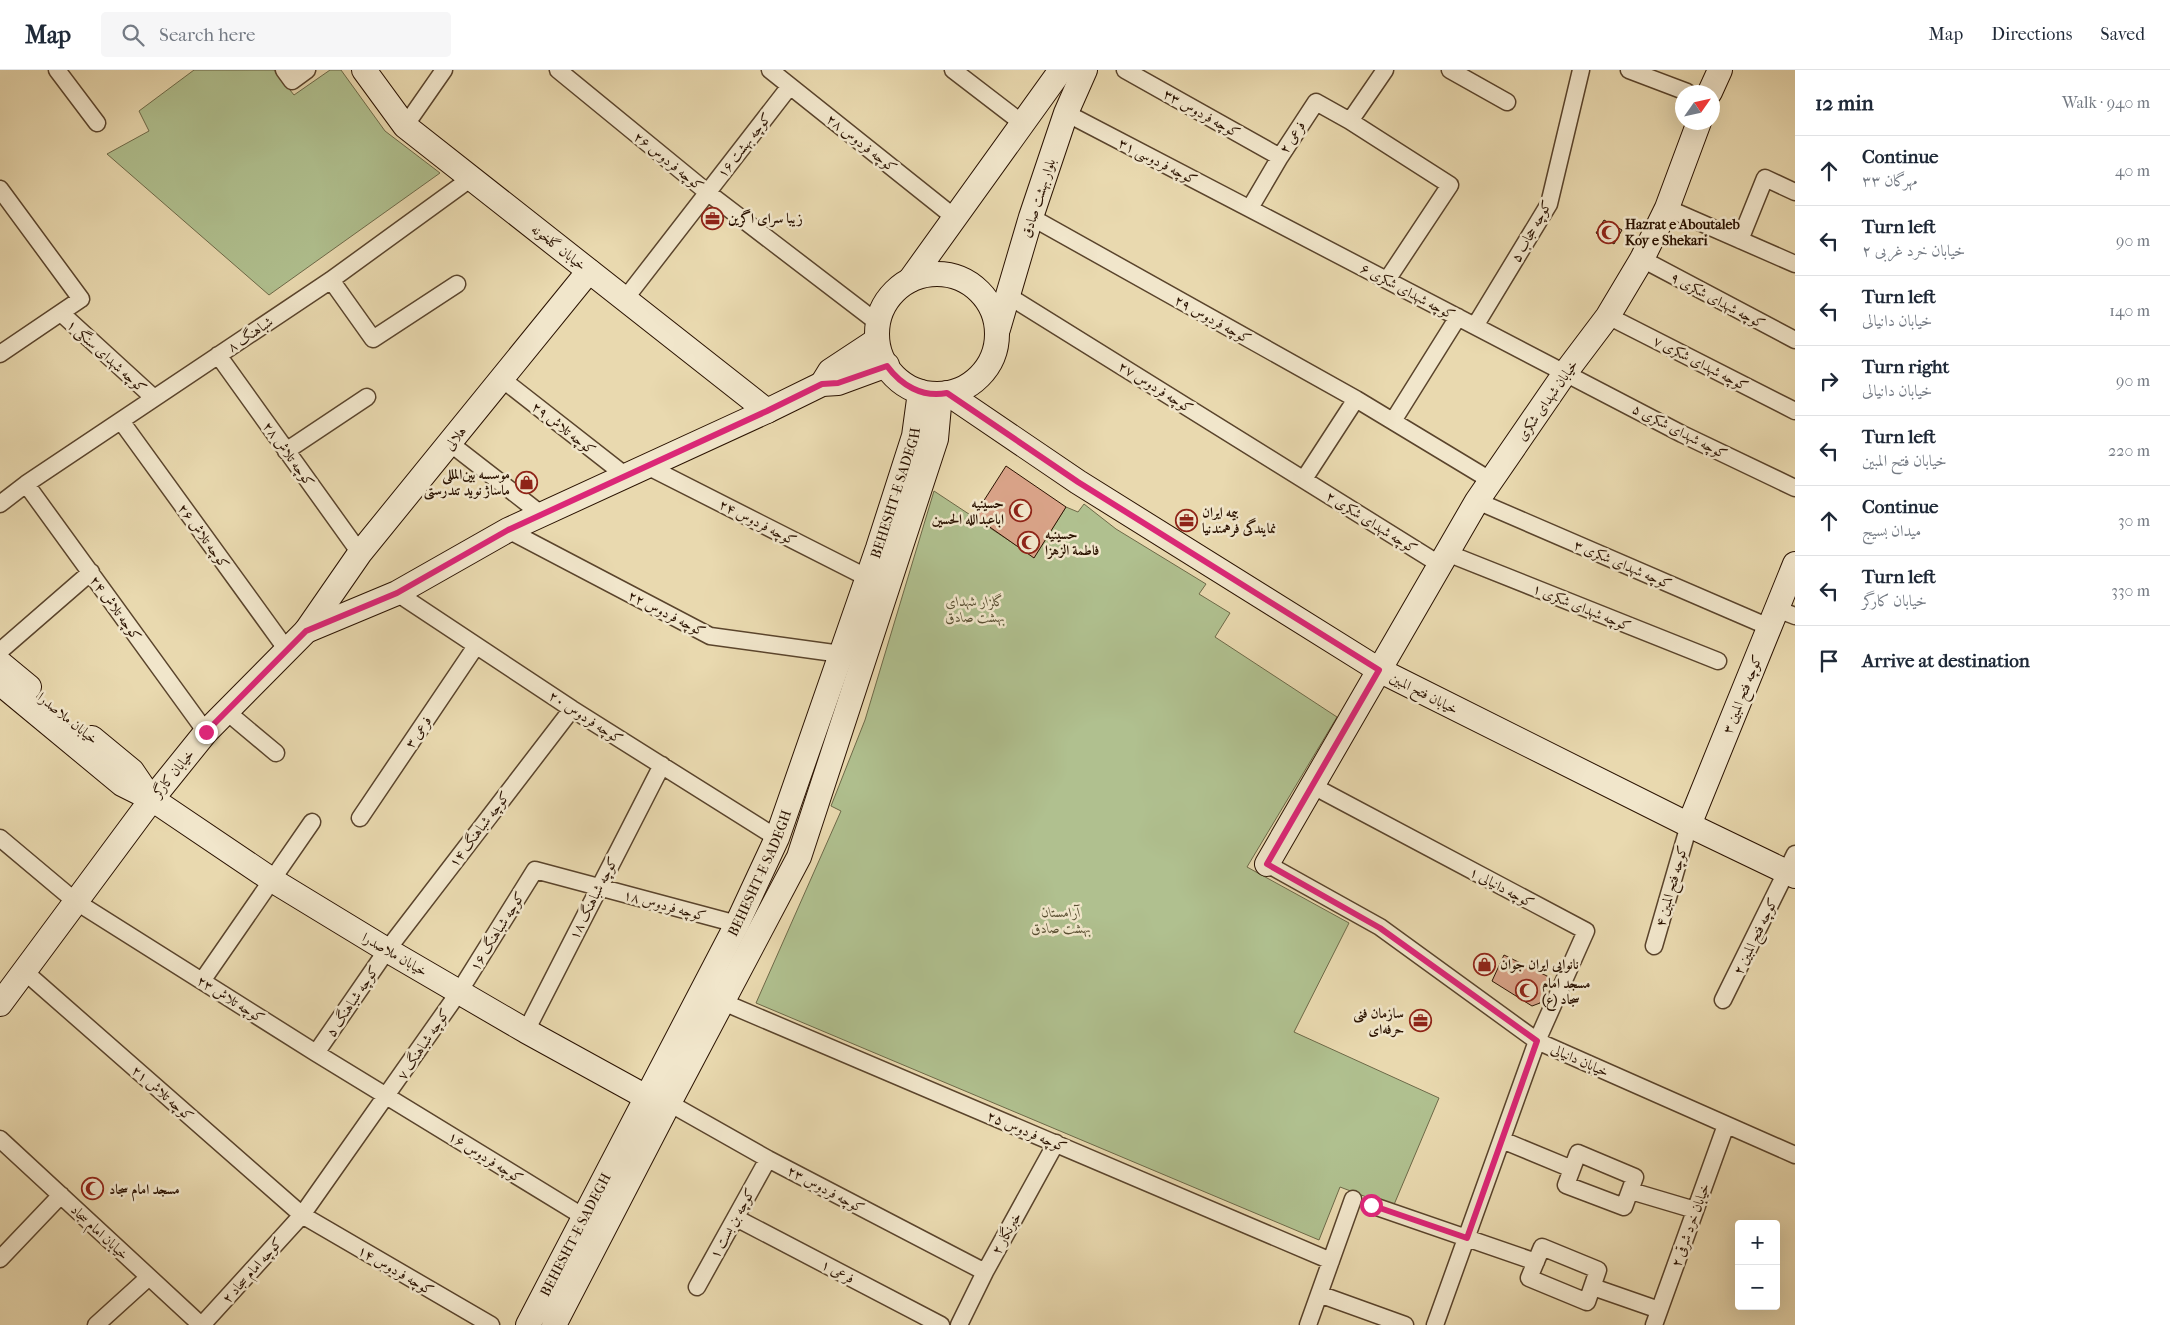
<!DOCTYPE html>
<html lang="en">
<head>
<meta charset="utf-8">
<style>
  body { margin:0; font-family:"IM FELL French Canon",Amiri,serif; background:#f6f6f7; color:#1f2937 }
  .controls { position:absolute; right:15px; bottom:15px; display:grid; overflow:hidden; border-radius:5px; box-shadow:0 5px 20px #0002 }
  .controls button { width:45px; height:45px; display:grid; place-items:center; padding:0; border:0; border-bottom:1px solid #e0e1e3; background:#fff; color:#1f2937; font:25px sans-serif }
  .compass { position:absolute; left:1675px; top:15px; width:45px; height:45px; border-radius:50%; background:#fff; box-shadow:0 5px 20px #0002; rotate:56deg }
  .stop { position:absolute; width:15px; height:15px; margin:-11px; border:4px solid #db2777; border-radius:50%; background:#fff }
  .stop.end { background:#db2777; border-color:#fff; box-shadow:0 1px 5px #0008 }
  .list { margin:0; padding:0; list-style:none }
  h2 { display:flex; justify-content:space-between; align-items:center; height:65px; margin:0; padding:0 20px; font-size:21px }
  h2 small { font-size:16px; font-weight:400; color:#747a83 }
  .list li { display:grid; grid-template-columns:32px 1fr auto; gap:15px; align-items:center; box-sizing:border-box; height:70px; padding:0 20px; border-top:1px solid #e0e1e3 }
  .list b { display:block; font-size:19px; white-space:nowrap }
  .list p { margin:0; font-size:16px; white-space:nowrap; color:#747a83 }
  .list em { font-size:16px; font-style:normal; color:#747a83 }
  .icon { flex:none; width:28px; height:28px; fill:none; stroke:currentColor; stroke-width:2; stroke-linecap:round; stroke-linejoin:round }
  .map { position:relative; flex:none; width:1795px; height:1255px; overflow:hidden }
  header { display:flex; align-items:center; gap:30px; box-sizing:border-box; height:70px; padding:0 25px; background:#fff; border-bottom:1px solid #e0e1e3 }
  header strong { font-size:24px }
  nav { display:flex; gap:28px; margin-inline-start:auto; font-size:18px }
  .search { width:350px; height:45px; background:#f6f6f7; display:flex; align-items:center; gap:12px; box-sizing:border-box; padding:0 18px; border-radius:5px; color:#747a83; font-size:19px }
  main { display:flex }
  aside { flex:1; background:#fff }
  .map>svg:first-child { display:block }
  .green { fill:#b0c08f; stroke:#6d6948 }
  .building { fill:#d9a388; stroke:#2a1200 }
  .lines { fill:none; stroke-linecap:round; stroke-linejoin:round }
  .street-casing { stroke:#5a442c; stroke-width:19 }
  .secondary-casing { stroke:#2a1200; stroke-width:26 }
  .street { stroke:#f1e6cb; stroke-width:16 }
  .secondary { stroke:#f1e6cb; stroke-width:24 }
  .route { stroke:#db2777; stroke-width:6 }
  .labels { text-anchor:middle; stroke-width:5; stroke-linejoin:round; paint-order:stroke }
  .street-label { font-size:14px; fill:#2a1200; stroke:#f1e6cb }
  .poi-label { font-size:14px; font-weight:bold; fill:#2a1200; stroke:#f1e6cb; text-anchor:start }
  .park-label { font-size:14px; font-style:italic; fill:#594f32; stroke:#f1e6cb }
</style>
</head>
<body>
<header>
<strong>Map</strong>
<div class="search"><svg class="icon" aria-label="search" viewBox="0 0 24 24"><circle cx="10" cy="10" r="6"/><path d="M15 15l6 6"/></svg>Search here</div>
<nav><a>Map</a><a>Directions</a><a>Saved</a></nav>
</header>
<main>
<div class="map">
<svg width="1795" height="1255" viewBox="0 0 1795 1255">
  <rect width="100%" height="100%" fill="#e9d9af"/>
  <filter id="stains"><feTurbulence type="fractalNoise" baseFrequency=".004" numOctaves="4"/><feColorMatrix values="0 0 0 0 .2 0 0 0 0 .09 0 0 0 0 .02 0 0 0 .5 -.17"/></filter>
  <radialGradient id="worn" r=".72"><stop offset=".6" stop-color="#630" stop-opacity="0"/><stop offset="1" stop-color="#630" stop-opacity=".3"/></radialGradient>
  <!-- green -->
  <path class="green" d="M194,0H274L294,25L330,0H341L385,61L440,103L269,225L107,84L149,61L139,41Z
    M934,421L1034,487L1066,437L1078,442L1084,434L1116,459L1206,514L1199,524L1230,543L1215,567L1337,647L1247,797L1349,853L1294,962L1439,1028L1393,1137L1340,1117L1319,1170L756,933L841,741L831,736L865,650Z"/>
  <!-- building -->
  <path class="building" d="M1604,150L1622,160L1614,174L1596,163Z
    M1006,396L1066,437L1034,488L974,446Z
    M1504,885L1551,908L1540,933L1532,936L1492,911Z"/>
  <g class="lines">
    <defs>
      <path id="street" d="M57,0L97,53
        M284,0L292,11L307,0
        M558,0L707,122L878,253
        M770,0L954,147
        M953,0L1022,53
        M1125,0L1280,87
        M1450,0L1507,32
        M1629,0L1687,22
        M1066,43L1682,364L1795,418
        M1350,51L1385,0
        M405,56L444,0
        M0,119L81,229L0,284
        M1250,138L1280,87L1316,32L1350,51L1450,115L1387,210
        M1667,138L1795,194
        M1031,147L1356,329L1490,410
        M1740,170L1765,108L1795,122
        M1642,189L1795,270
        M331,210L373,269L457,214
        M1007,225L1439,494
        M625,229L790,16
        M61,243L154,328
        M1608,246L1795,341
        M1475,256L1549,134L1581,0
        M218,285L360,483
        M502,309L626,406
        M121,351L287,580
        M1393,351L1458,247
        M451,374L541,444
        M286,381L367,327
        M647,396L868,508
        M1304,409L1356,329
        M26,414L206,662
        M1477,431L1769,557
        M0,434L26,414L331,210L470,109
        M508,460L710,566L841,584
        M1447,483L1718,591
        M397,523L572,639L777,768
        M1777,539L1795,546
        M0,581L91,502
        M227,642L276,683
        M1313,716L1586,861L1537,971L1435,1255
        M360,748L476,576
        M0,768L75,831L316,983L584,1147
        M1267,794L1380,857L1537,971L1795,1085
        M1654,876L1689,755
        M24,901L302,1145L491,1255
        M202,911L312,752
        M1723,930L1795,784
        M723,932L1331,1191
        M526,961L662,695
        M316,983L387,880L572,639
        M669,1033L768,1089L985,1202
        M0,1069L201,1255
        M1502,1070L1572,1099
        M1578,1083L1635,1107L1624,1137L1566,1115Z
        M1631,1121L1695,1140
        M1371,1135L1536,1192
        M736,1148L941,1255
        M1542,1177L1598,1200L1587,1232L1529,1208Z
        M0,1189L61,1125
        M697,1217L768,1089
        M1593,1217L1659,1240
        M1319,1224L1405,1255
        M96,1255L149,1207
        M202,1255L302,1145L459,922L535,800L737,854
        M959,1255L985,1202L1056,1073
        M1308,1255L1353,1129
        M1654,1255L1726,1055"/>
      <g id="secondary">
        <path d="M364,0L405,56L767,341"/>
        <path d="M1710,22L1720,0"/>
        <circle cx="937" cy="264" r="60"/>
        <path d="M910,210L1061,0"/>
        <path d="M998,259L1031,147L1066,43L1085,0"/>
        <path d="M822,314L830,301L877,270"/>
        <path d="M947,323L1078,412L1379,600L1689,755L1795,806"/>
        <path d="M306,561L360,483L589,201"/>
        <path d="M0,593L29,617"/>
        <path d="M0,613L122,714L152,729L272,810L387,880L526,961L646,1027"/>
        <path d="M92,668L132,701L149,726"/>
        <path d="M1689,755L1795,494"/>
        <path d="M1267,794L1477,431L1565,303L1608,246L1642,189L1667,138L1699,52"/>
        <path d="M0,934L152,729L206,662L306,561L397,523L508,460L767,341L822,314L838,313L887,295"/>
        <path id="s1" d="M528,1255L737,854L777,768L878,478L914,366L920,322"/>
        <path d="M554,1255L669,1033L799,787L936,369L940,325"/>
      </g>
    </defs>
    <!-- street casing -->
    <use href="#street" class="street-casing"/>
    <!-- secondary casing -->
    <use href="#secondary" class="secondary-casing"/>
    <!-- street -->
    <use href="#street" class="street"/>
    <!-- secondary -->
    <use href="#secondary" class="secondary"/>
  </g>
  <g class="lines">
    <!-- route -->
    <path class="route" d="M206,662L306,561L397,523L508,460L767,341L822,314L838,313L887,296C901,315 922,328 947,323L1078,412L1379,600L1267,794L1380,858L1537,971L1467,1168L1371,1135"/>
  </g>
  <!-- icons -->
  <defs>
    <symbol id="office-ring" viewBox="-11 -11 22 22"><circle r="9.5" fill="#f1e6cb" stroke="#8f2418" stroke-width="1.5"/><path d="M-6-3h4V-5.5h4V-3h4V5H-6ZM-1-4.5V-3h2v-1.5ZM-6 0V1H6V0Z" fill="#8f2418"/></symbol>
    <symbol id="mosque-ring" viewBox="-11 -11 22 22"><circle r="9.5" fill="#f1e6cb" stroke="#8f2418" stroke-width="1.5"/><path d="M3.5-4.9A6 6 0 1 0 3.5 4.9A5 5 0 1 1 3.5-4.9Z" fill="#8f2418"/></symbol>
    <symbol id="shop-ring" viewBox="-11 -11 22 22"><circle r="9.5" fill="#f1e6cb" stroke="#8f2418" stroke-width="1.5"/><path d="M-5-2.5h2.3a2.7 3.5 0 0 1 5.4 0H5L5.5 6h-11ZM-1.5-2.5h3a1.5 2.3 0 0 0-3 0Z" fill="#8f2418"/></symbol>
  </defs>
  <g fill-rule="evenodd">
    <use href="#office-ring" x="700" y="136" width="25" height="25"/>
    <use href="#mosque-ring" x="1596" y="150" width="25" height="25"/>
    <use href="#shop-ring" x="514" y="400" width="25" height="25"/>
    <use href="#mosque-ring" x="1008" y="428" width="25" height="25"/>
    <use href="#office-ring" x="1174" y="438" width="25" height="25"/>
    <use href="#mosque-ring" x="1016" y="460" width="25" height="25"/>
    <use href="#shop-ring" x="1472" y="882" width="25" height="25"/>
    <use href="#mosque-ring" x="1514" y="908" width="25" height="25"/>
    <use href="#office-ring" x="1408" y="938" width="25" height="25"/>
    <use href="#mosque-ring" x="80" y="1106" width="25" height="25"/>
  </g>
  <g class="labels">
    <!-- street labels -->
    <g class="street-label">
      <text transform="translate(1202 43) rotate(29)" y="5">کوچه فردوس ۳۳</text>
      <text transform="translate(1292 67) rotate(-57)" y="5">فرعی ۲</text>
      <text transform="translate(862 73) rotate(38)" y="5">کوچه فردوس ۲۸</text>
      <text transform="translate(744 75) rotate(-52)" y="5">کوچه بهشت ۱۶</text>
      <text transform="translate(669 91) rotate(39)" y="5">کوچه فردوس ۲۶</text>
      <text transform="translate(1158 91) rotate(27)" y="5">کوچه فردوسی ۳۱</text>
      <text transform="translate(1038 128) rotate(-72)" y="5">بلوار بهشت صادق</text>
      <text transform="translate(1531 161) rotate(-61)" y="5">کوچه حجاب ۵</text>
      <text transform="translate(559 177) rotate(38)" y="5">خیابان گلخونه</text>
      <text transform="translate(1408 221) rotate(28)" y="5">کوچه شهدای شکری ۶</text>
      <text transform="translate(1718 230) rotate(28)" y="5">کوچه شهدای شکری ۹</text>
      <text transform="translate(1213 249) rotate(29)" y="5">کوچه فردوس ۲۹</text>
      <text transform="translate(250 264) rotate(-34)" y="5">شباهنگ ۸</text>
      <text transform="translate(107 286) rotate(42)" y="5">کوچه شهدای سنگی ۱</text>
      <text transform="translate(1701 293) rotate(27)" y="5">کوچه شهدای شکری ۷</text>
      <text transform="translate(1156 317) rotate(32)" y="5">کوچه فردوس ۲۷</text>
      <text transform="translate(1547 330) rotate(-55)" y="5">خیابان شهدای شکری</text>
      <text transform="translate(564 358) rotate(38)" y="5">کوچه تلاش ۲۹</text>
      <text transform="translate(1680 361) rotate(27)" y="5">کوچه شهدای شکری ۵</text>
      <text transform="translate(455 368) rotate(-51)" y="5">هلالی</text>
      <text transform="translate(289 384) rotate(54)" y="5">کوچه تلاش ۲۸</text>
      <text dy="5" stroke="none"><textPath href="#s1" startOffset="912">BEHESHT-E SADEGH</textPath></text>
      <text transform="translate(758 452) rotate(27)" y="5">کوچه فردوس ۲۴</text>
      <text transform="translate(1372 452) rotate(32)" y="5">کوچه شهدای شکری ۲</text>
      <text transform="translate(204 466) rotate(54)" y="5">کوچه تلاش ۲۶</text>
      <text transform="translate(1623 494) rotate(23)" y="5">کوچه شهدای شکری ۳</text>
      <text transform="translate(1582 537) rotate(22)" y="5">کوچه شهدای شکری ۱</text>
      <text transform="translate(116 538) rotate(54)" y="5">کوچه تلاش ۲۴</text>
      <text transform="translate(667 543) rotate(27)" y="5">کوچه فردوس ۲۲</text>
      <text transform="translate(1424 623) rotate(27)" y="5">خیابان فتح المبین</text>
      <text transform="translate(1742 624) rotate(-68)" y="5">کوچه فتح المبین ۳</text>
      <text transform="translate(586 647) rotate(33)" y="5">کوچه فردوس ۲۰</text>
      <text transform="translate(68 648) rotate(39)" y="5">خیابان ملاصدرا</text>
      <text transform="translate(418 662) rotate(-56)" y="5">فرعی ۳</text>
      <text transform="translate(173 703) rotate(-51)" y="5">خیابان کارگر</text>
      <text transform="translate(479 759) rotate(-53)" y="5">کوچه شباهنگ ۱۴</text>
      <text dy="5" stroke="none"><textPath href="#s1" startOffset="508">BEHESHT-E SADEGH</textPath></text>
      <text transform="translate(1671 816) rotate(-74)" y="5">کوچه فتح المبین ۴</text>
      <text transform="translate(1502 817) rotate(28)" y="5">کوچه دانیالی ۱</text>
      <text transform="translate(593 828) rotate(-63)" y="5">کوچه شباهنگ ۱۸</text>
      <text transform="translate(665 835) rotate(15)" y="5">کوچه فردوس ۱۸</text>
      <text transform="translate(497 861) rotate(-58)" y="5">کوچه شباهنگ ۱۶</text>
      <text transform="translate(1755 866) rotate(-64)" y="5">کوچه فتح المبین ۲</text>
      <text transform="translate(395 884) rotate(30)" y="5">خیابان ملاصدرا</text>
      <text transform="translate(231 929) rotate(32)" y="5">کوچه تلاش ۲۳</text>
      <text transform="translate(352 931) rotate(-56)" y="5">کوچه شباهنگ ۵</text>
      <text transform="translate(423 974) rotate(-56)" y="5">کوچه شباهنگ ۷</text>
      <text transform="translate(1580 990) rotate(24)" y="5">خیابان دانیالی</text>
      <text transform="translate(163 1023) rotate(41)" y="5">کوچه تلاش ۲۱</text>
      <text transform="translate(1027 1061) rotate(23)" y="5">کوچه فردوس ۲۵</text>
      <text transform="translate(486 1087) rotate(32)" y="5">کوچه فردوس ۱۶</text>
      <text transform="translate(826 1119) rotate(28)" y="5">کوچه فردوس ۲۳</text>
      <text transform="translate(732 1153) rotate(-61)" y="5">کوچه بن بست ۱</text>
      <text transform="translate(1690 1155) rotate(-70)" y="5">خیابان خرد شرقی ۲</text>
      <text transform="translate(100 1162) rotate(43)" y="5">خیابان امام سجاد</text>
      <text transform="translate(1006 1163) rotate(-61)" y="5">خبرنگار ۲</text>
      <text dy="5" stroke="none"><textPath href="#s1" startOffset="102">BEHESHT-E SADEGH</textPath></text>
      <text transform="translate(252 1200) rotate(-48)" y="5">کوچه امام سجاد ۲</text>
      <text transform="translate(396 1200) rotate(30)" y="5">کوچه فردوس ۱۴</text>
      <text transform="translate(838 1201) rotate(28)" y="5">فرعی ۱</text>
    </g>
    <!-- poi labels -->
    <g class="poi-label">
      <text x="728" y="153">زیبا سرای اگرین</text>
      <text x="1625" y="159">Hazrat e Aboutaleb<tspan x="1625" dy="16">Koy e Shekari</tspan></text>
      <text x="510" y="409" text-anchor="end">موسسه بین‌المللی<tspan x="510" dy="16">ماساژ نوید تندرستی</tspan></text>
      <text x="1004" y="438" text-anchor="end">حسینیه<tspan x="1004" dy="16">اباعبدالله الحسین</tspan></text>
      <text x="1202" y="447">بیمه ایران<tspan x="1202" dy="16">نمایندگی فرهمندنیا</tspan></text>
      <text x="1045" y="469">حسینیه<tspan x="1045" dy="16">فاطمة الزهزا</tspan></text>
      <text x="1500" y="899">نانوایی ایران جوان</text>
      <text x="1542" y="918">مسجد امام<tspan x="1542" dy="16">سجاد (ع)</tspan></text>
      <text x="1404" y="948" text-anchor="end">سازمان فنی<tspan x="1404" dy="16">حرفه‌ای</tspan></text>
      <text x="109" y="1124">مسجد امام سجاد</text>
    </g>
    <!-- park labels -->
    <g class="park-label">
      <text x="975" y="536">گلزار شهدای<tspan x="975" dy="16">بهشت صادق</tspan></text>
      <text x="1061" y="847">آرامستان<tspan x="1061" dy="16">بهشت صادق</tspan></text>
    </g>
  </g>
  <rect width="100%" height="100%" filter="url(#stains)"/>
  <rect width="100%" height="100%" fill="url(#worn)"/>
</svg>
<div class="controls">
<button>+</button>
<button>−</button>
</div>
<svg class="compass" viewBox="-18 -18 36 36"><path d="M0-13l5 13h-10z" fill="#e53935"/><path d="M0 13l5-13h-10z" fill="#747a83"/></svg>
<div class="stop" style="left:1371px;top:1135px"></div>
<div class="stop end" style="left:206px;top:662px"></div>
</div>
<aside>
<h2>12 min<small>Walk · 940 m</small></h2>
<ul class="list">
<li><svg class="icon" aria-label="ahead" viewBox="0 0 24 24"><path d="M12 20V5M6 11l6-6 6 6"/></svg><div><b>Continue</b><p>مهرگان ۳۳</p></div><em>40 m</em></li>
<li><svg class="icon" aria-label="left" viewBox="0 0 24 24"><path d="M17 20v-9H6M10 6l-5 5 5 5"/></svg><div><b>Turn left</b><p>خیابان خرد غربی ۲</p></div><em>90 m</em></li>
<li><svg class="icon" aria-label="left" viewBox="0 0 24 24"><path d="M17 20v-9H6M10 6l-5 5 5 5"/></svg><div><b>Turn left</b><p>خیابان دانیالی</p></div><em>140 m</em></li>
<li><svg class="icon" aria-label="right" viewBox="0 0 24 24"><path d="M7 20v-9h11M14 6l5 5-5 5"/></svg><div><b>Turn right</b><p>خیابان دانیالی</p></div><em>90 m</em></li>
<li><svg class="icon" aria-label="left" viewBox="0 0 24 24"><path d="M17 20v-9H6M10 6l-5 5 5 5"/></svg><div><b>Turn left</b><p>خیابان فتح المبین</p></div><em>220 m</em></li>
<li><svg class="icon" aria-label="ahead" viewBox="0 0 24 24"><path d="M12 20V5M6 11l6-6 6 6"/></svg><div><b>Continue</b><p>میدان بسیج</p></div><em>30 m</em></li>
<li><svg class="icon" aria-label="left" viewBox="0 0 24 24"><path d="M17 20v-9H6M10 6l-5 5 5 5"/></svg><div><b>Turn left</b><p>خیابان کارگر</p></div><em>330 m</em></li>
<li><svg class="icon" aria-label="arrive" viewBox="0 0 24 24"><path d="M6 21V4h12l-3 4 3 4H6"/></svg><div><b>Arrive at destination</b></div></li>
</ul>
</aside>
</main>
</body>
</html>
